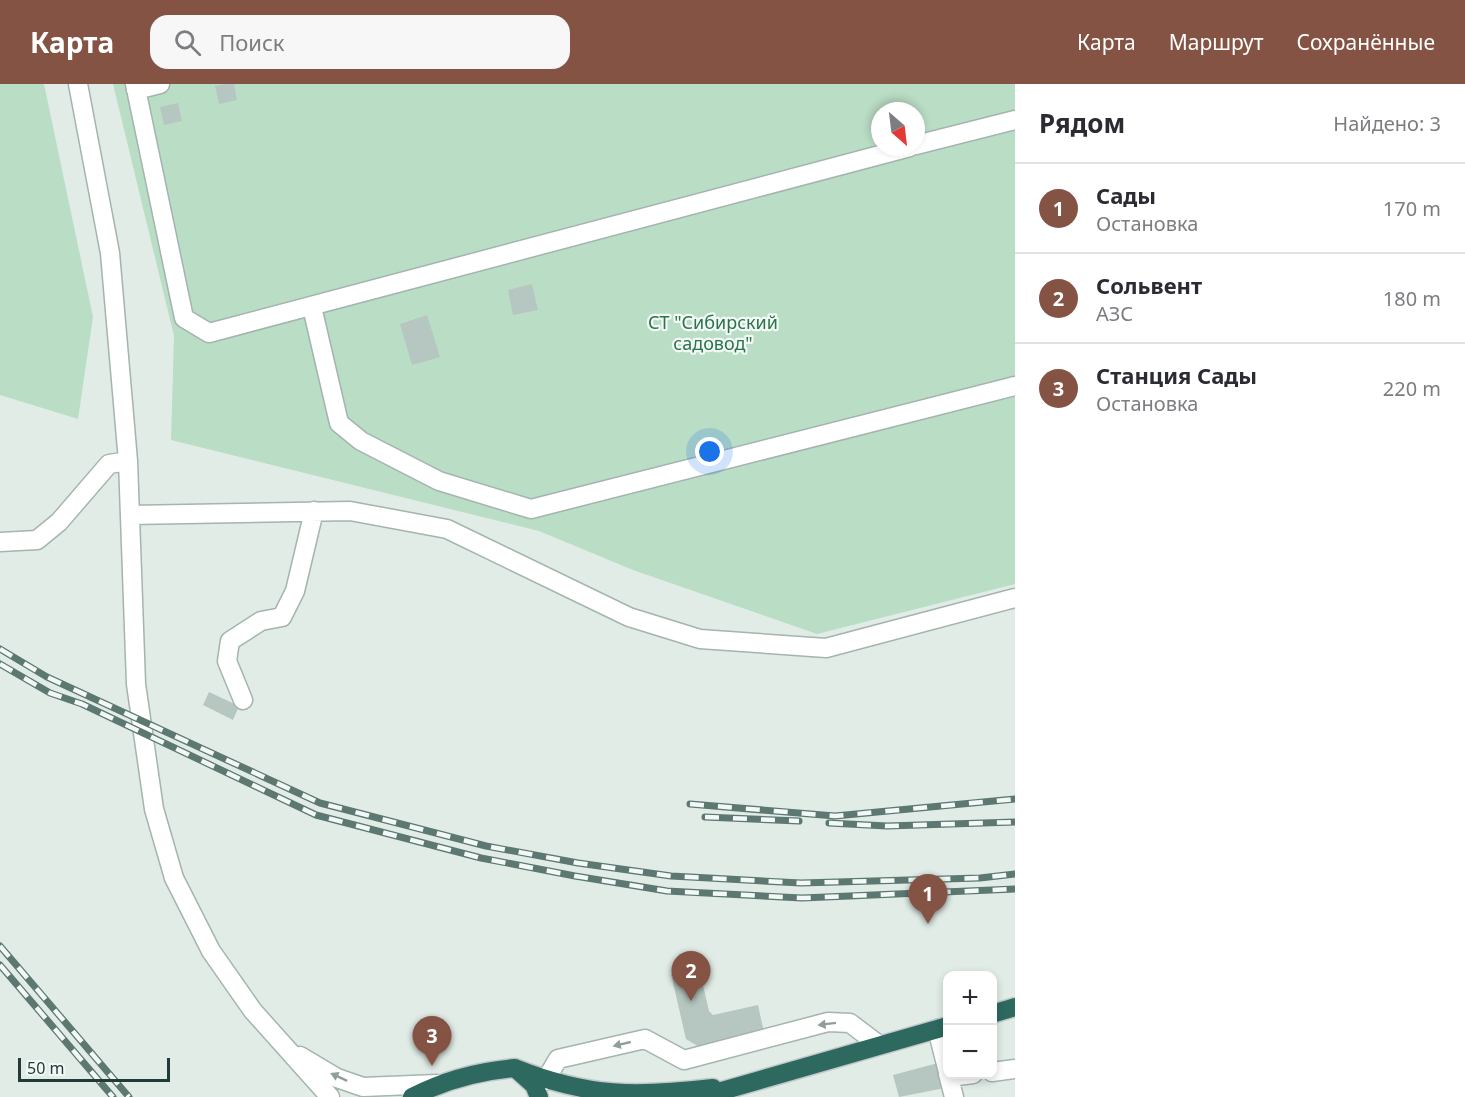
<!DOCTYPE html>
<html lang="ru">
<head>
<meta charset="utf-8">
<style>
  body { margin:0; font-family:"Noto Sans",sans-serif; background:#f7f7f7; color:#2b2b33 }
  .controls { position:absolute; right:18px; bottom:18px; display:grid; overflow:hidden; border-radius:12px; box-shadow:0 3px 9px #0003 }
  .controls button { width:54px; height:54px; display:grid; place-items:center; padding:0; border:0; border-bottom:2px solid #e1e1e2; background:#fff; color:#2b2b33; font:30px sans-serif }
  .compass { position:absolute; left:871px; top:18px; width:54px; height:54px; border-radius:50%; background:#fff; box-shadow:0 3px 9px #0003; rotate:152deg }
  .scale { position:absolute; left:18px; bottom:15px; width:152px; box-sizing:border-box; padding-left:6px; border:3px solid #213c36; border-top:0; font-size:16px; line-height:21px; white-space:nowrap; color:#213c36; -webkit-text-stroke:4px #f2f8f5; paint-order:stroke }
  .you { position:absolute; left:710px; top:368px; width:21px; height:21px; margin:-15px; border:4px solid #fff; border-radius:50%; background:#1a73e8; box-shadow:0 0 0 9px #1a73e833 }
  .badge { display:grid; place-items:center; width:39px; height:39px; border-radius:50%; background:#855344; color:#fff; font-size:20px; font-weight:700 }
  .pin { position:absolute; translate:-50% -50px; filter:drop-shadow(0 2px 3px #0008) }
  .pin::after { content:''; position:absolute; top:32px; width:21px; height:18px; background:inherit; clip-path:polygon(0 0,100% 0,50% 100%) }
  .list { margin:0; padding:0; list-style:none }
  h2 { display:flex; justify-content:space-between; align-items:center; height:78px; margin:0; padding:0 24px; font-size:26px }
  h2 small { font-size:20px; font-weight:400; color:#7c7c81 }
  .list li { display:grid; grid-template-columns:39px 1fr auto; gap:18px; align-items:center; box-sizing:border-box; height:90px; padding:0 24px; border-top:2px solid #e1e1e2 }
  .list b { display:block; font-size:22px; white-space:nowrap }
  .list p { margin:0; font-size:20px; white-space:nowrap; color:#7c7c81 }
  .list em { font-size:20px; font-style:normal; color:#7c7c81 }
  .icon { flex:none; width:33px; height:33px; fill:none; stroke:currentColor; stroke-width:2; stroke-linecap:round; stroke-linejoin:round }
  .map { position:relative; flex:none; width:1015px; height:1013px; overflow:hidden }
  header { display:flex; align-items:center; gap:36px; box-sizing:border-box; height:84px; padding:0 30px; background:#855344; color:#fff }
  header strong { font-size:28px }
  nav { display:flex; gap:33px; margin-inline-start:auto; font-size:21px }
  .search { width:420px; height:54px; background:#f7f7f7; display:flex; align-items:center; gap:15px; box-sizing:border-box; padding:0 21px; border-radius:18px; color:#7c7c81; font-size:22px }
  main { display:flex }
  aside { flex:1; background:#fff }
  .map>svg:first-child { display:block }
  .green { fill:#baddc5; fill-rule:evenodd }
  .building { fill:#b6c6c0 }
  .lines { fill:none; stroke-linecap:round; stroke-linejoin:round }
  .minor-casing { stroke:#a4b4ae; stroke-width:21 }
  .highway-casing { stroke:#c1c8c7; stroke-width:21 }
  .minor { stroke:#fff; stroke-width:18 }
  .highway { stroke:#2d695f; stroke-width:18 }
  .rail-casing { stroke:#5c7871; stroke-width:7 }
  .rail { stroke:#f2f8f5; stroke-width:4.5; stroke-dasharray:14; stroke-linecap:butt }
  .oneway { fill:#909e9a }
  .labels { text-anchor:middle; stroke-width:4.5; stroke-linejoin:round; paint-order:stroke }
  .park-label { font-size:18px; fill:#2b734a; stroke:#f2f8f5 }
</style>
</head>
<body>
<header>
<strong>Карта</strong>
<div class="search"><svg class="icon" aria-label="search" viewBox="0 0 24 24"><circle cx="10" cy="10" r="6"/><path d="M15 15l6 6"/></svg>Поиск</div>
<nav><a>Карта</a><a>Маршрут</a><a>Сохранённые</a></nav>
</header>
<main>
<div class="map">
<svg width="1015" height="1013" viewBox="0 0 1015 1013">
  <rect width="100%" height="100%" fill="#e1ece7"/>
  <!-- green -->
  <path class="green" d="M0,0H44L93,233L78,335L0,311Z
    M113,0H1015V500L817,550L633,486L539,447L171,356L174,252ZM880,27H916V63H880Z"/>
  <!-- building -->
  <path class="building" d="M225,0H234L237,16L219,20L215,2Z
    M178,19L182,37L164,41L160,23Z
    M532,200L538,226L513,231L508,206Z
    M427,231L440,273L412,281L400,240Z
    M209,608L239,622L233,636L203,621Z
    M699,884L709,927L713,931L758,921L764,949L701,964L686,955L671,890Z
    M938,979L945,1004L899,1013L893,991Z"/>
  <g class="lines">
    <defs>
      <path id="minor" d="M78,0L110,169L128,377L136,600L154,725L174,794L211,867L253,927L330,1013
        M135,0L184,234L209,249L910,63
        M136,6L160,0
        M916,61L1015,36
        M312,223L339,339L361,357L439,397L531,425L1015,302
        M130,431L350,427L447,445L629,533L700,555L826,564L1015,514
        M0,458L37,456L59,438L109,380L128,377
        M243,616L227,577L230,557L261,537L282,533L295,507L314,427
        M937,945L948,988
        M300,972L337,994L363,1003L437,1000
        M992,988L1015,985
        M948,990L954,1013
        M949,993L973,990
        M545,997L558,975L645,955L684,976L828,938L850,939L879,961"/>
      <path id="highway" d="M992,930L1015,923
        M515,984C588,1013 636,1013 713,1004
        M412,1013C445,996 479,987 515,984L534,1001L539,1013
        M701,1013L948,942"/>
    </defs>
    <!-- minor casing -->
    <use href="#minor" class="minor-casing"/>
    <!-- highway casing -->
    <use href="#highway" class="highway-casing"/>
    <!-- minor -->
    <use href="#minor" class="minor"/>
    <!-- highway -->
    <use href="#highway" class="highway"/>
    <defs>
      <path id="rail" d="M0,565L47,593L320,719L486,762L578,779L671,792L709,794L801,799L980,794L1015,790
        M0,580L50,609L82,620L316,731L481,774L575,792L667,807L802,814L1015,805
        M690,720L835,732L1015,715
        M705,733L799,737
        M829,739L887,742L1015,738
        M0,862L129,1013
        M0,881L113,1013"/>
    </defs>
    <!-- rail casing -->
    <use href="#rail" class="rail-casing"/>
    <!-- rail -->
    <use href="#rail" class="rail"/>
  </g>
  <!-- one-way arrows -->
  <defs><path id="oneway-solid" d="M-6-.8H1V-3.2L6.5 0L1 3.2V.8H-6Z" transform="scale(1.5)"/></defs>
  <g class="oneway">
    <use href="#oneway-solid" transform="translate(827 940) rotate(173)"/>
    <use href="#oneway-solid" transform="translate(622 960) rotate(167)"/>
    <use href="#oneway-solid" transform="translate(339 993) rotate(-155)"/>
  </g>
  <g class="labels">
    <!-- park labels -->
    <g class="park-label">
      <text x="713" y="245">СТ "Сибирский<tspan x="713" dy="21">садовод"</tspan></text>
    </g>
  </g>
</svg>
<div class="controls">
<button>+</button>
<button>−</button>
</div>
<svg class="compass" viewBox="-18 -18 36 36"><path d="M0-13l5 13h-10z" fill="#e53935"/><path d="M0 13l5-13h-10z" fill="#7c7c81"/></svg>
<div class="scale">50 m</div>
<div class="you"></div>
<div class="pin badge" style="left:928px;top:840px">1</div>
<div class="pin badge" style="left:691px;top:917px">2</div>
<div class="pin badge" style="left:432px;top:982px">3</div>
</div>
<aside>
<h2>Рядом<small>Найдено: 3</small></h2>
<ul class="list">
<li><span class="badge">1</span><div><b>Сады</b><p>Остановка</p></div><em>170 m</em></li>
<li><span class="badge">2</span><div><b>Сольвент</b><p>АЗС</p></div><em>180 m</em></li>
<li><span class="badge">3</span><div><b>Станция Сады</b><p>Остановка</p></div><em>220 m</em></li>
</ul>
</aside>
</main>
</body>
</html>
